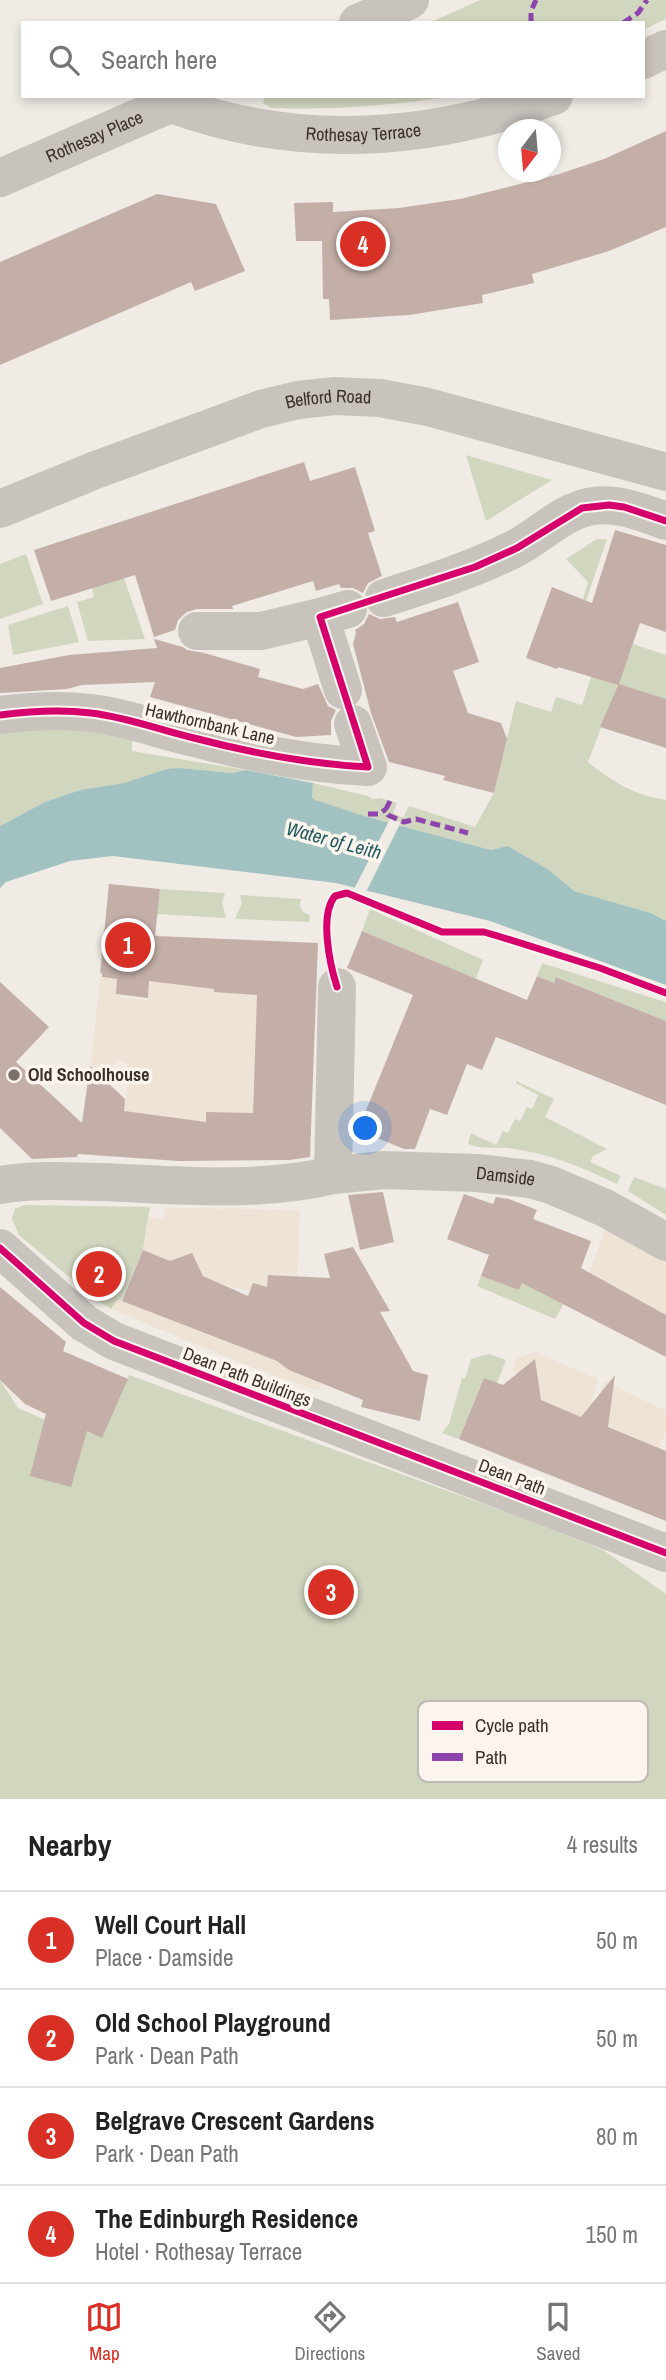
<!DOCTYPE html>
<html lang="en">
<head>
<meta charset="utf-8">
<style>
  body { margin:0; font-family:"Archivo Narrow",sans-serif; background:#f6f6f6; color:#222 }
  .compass { position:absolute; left:498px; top:119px; width:63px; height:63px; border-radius:50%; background:#fff; box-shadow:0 4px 10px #0003; rotate:196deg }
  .you { position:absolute; left:366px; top:1129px; width:24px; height:24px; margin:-18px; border:5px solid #fff; border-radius:50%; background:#1a73e8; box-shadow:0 0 0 10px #1a73e833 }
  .badge { display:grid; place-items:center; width:46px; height:46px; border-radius:50%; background:#d93025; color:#fff; font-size:23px; font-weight:700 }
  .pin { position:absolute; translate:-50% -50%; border:4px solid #fff; box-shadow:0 2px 7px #0006 }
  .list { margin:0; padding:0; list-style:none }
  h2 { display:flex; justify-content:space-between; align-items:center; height:91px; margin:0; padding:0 28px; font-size:30px }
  h2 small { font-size:23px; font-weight:400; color:#767676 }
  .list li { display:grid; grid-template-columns:46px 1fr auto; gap:21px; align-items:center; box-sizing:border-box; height:98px; padding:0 28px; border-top:2px solid #e0e0e0 }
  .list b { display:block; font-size:26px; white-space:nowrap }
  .list p { margin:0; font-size:23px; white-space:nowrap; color:#767676 }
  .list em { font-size:23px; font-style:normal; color:#767676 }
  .icon { flex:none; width:38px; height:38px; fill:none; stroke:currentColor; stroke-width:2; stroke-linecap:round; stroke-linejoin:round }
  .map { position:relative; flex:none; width:666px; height:1799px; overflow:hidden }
  .search { position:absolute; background:#fff; box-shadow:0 4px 10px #0003; left:21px; right:21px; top:21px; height:77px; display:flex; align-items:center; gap:18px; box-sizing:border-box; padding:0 24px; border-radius:0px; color:#767676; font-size:26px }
  .sheet { height:483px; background:#fff }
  nav { display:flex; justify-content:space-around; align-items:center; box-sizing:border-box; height:98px; border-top:2px solid #e0e0e0; background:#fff; font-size:19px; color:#767676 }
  nav a { display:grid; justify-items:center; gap:4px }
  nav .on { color:#d93025 }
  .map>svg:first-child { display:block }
  .green { fill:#d1d6bf }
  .plaza { fill:#eee3d5 }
  .water { fill:#a1c2c1 }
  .pier { fill:#f0ebe5 }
  .building { fill:#c3afa7 }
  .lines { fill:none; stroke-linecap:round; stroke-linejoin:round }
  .minor { stroke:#c9c3be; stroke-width:38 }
  .quiet { stroke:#8e44ad; stroke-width:5; stroke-dasharray:10 5; stroke-linecap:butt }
  .cycleway-casing { stroke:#fbf5ee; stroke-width:11 }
  .cycleway { stroke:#d6006c; stroke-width:7 }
  .poi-dot { fill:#7a716c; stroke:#fbf5ee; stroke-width:2.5 }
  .labels { text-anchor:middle; stroke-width:7; stroke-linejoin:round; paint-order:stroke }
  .street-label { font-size:18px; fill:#3b302b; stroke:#fbf5ee }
  .poi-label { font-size:18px; font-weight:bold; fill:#3b302b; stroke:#fbf5ee; text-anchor:start }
  .water-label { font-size:19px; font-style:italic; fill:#1f5a5e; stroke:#fbf5ee }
  .key { fill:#fbf5ee; stroke:#c1bab4; stroke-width:2 }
  .key-label { font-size:19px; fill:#3b302b }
</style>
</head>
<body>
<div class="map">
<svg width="666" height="1799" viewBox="0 0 666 1799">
  <rect width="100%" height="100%" fill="#f0ebe5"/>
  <!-- green -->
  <path class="green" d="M480,0H666V19L643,30V23H429Z
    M265,96H452C392,106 331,110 271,108L263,103Z
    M466,455L552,480L486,521Z
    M597,539H607L586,601L583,599L588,582L566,559Z
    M26,554L43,604L0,619V564Z
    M124,578L145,639L88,641L77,602L94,597L92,588Z
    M68,606L79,642L13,655L8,625Z
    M633,644L666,655V699L618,684L588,762C611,781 636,796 666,800V921L651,913L574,891L549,870L508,846L491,850L364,816L315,801L312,797L313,783L368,796L373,799L380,798L397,803L393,813L403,818L409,806L475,827L494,793L516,701L551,712L556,697L582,705L591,677L629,656Z
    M37,722L132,738V751L246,770L232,773L180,768L124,783L80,790L45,802L0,826V726Z
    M160,889L225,893L222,902L226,918L157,914Z
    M240,895L301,899L300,906L303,912L310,915L309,922L235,919L242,903Z
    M370,909L483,960L471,991L436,962L362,931Z
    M542,963L662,1001L666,1003V1021L557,977L554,983L537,976Z
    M516,1081L554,1099L545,1117L607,1149L593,1156L590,1162L621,1176L617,1184C582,1167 546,1152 506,1148C494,1147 478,1150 468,1143L471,1133L496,1145L503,1131L508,1133L515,1119L520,1121L527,1107L532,1109L538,1095L516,1083Z
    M634,1177L666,1189V1215L628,1191Z
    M24,1205L150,1207L143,1250L122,1299L119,1300L111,1309L94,1298L19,1235L12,1219L15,1209Z
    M527,1269L573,1287L555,1319L477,1286L481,1276L519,1290Z
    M489,1354L506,1360L497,1383L484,1378L459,1439L442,1433L449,1424L462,1378L465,1379L471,1359Z
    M129,1375L536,1523L603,1550L666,1594V1799H0V1380L18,1408L50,1422L78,1427L101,1437Z"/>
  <!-- plaza -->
  <path class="plaza" d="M155,935L180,937L178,978L215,980V992L234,994L268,981L257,1004L253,1101L261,1121L226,1120L221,1112H207L206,1121L158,1120V1115L137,1113L123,1116L129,1071L126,1063L118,1060L112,1069L91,1067L100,977L118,979L116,994L123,995V998L147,1000L149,981L158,982L152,962Z
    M165,1208L300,1210L297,1276L268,1275L267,1287L250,1291L224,1285L198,1273L200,1268L196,1261L186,1256L175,1263L143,1250L148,1217L163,1219Z
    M609,1219L666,1256V1315L589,1273Z
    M122,1299L277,1361L322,1382L319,1391L241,1363L111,1309L116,1301Z
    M535,1352L598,1379L587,1419L531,1396L538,1378L536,1372L519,1374L512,1371L516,1359Z
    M604,1381L666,1411V1430L659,1448L604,1425L599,1398Z"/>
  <!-- water -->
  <path class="water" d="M180,768L232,773L246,770L313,783L312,797L315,800L364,816L491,850L508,846L549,870L574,891L651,913L666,921V985L490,921L336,883L113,856L70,861L6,882L0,888V826L45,802L80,790L124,783L167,769Z"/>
  <!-- pier -->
  <path class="pier" d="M390,819L401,822L365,894L353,891Z"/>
  <!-- building -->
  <path class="building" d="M666,131V227L609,251L532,274L534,283L482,295L483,303L409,315L330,320L329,299H323L322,241H296L294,203L333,202V212L399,208L460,199L556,175L604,159Z
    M157,194L216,204L245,271L195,291L191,282L0,365V262Z
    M304,462L310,481L355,467L375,531L368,533L382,576L368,583L363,593L353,588H341L339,584L316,591L313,581L232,606L233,609H197L187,612L178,620L175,630L154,637L135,575L51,601L34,550Z
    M615,530L666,545V632L640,623L619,684L666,699V748L600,727L618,685L558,667L557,669L526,658L552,587L592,603Z
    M458,602L479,662L453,671L468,713L501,723L507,739L494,793L443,780L445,776L389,762L371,713L353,644L356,633L355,630L364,624L369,614L380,619L395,617L397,622Z
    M154,639L183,647L187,650L204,653L260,669L258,677L303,689L318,684L328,706L336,710L331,721V735L296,737L150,697L155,682L82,685L67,689L0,693V668L69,655L157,648Z
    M109,884L160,889L155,936L318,943L310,1157L289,1160L179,1161L78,1154L77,1157L32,1159L0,1128V982L49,1027L16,1062L82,1123L90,1066L125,1099L124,1111L206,1122V1112L253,1113L257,995L214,992V989L149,981L148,998L116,994L117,979L102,977V972L100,974Z
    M362,931L527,1000L537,976L554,983L556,977L666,1021V1105L496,1037L482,1070L467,1064L447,1115L430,1109L415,1149H404L358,1130L413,995L347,968Z
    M383,1192L394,1242L360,1250L348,1195Z
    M464,1194L493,1204L496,1197L509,1199L537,1210L533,1219L591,1241L581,1268L666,1315V1357L522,1283L519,1290L481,1276L489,1255L447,1239Z
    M353,1247L390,1311L380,1312L413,1371L428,1375L420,1421L361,1407L363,1400L289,1370L277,1361L122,1301L143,1250L170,1261L192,1253L203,1276L248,1296L253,1283L267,1287L268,1275L330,1278L324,1254Z
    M0,1287L66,1342L63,1351L128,1379L102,1438L87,1431L71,1487L30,1476L46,1414L25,1404L0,1380Z
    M535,1359L541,1400L581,1417L615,1375L608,1427L666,1451V1521L459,1439L484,1378L503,1385Z"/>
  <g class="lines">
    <!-- minor -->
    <g class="minor">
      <path d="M358,23L410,0"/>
      <path d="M643,60L666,49"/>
      <path id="s1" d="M171,104C299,151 427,142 554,96"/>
      <path id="s2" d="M0,178L188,96"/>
      <path id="s3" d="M0,509L93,471L261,409L298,400L335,396L380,398L428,407L666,472"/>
      <path d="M384,598C428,584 472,570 514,549C540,536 564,510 593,506C618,502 643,513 666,521"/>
      <path d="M197,631H261L320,617"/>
      <path d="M343,690L320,617L348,609"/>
      <path d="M0,715C30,711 60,709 91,713C126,717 160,730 194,738C251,753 310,764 368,767L353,724"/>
      <path id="s4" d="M333,1175L384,1170L477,1173L530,1179L551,1185L605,1208L666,1242"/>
      <path d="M0,1185C34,1179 68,1181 102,1182C179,1185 258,1193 333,1175L337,987"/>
      <path d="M0,1248L84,1323L114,1341L666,1553"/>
    </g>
    <!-- quiet -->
    <path class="quiet" d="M531,23V11L536,0
      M623,23L638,13L647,0
      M390,801L386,809L388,815L404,822L416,819L468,833
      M368,814H379L386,809"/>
    <defs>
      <path id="cycleway" d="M0,715C30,711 60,709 91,713C126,717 160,730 194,738C251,753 310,764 368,767L320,617L475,567L517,548L582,508L609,505L624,507L666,521
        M337,987C330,965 319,915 335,896L347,893L442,932H484L501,937L600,968L666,993
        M0,1248L84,1323L114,1341L666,1553"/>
    </defs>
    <!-- cycleway casing -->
    <use href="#cycleway" class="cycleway-casing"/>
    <!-- cycleway -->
    <use href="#cycleway" class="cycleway"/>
  </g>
  <!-- markers -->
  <circle class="poi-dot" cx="14" cy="1075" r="7"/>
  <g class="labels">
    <!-- street labels -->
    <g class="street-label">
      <text dy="6" stroke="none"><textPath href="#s1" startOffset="196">Rothesay Terrace</textPath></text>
      <text dy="6" stroke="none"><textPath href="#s2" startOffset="103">Rothesay Place</textPath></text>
      <text dy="6" stroke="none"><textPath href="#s3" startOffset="348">Belford Road</textPath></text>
      <text transform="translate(210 724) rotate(13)" y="6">Hawthornbank Lane</text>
      <text dy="6" stroke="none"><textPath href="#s4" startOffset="173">Damside</textPath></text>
      <text transform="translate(247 1377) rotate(21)" y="6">Dean Path Buildings</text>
      <text transform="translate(512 1477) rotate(21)" y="6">Dean Path</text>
    </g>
    <!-- poi labels -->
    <g class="poi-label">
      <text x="28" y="1081">Old Schoolhouse</text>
    </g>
    <!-- water labels -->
    <g class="water-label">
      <text transform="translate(334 840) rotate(15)" y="7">Water of Leith</text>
    </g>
  </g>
  <!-- legend -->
  <rect x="418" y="1701" width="230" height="81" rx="10" class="key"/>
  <rect x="432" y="1721" width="31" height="9" fill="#d6006c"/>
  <rect x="432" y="1753" width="31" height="8" fill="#8e44ad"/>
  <g class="key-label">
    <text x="475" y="1732">Cycle path</text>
    <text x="475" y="1764">Path</text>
  </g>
</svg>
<svg class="compass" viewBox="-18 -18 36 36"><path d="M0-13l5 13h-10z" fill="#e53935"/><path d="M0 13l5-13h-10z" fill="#767676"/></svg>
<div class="you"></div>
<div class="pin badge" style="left:128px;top:945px">1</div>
<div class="pin badge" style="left:99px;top:1274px">2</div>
<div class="pin badge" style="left:331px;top:1592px">3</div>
<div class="pin badge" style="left:363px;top:244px">4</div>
<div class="search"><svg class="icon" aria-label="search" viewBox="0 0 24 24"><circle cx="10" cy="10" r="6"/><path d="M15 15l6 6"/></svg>Search here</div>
</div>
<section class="sheet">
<h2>Nearby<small>4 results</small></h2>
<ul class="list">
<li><span class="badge">1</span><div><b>Well Court Hall</b><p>Place · Damside</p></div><em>50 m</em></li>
<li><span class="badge">2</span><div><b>Old School Playground</b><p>Park · Dean Path</p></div><em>50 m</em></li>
<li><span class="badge">3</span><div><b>Belgrave Crescent Gardens</b><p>Park · Dean Path</p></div><em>80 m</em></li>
<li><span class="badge">4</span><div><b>The Edinburgh Residence</b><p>Hotel · Rothesay Terrace</p></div><em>150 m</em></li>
</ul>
</section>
<nav>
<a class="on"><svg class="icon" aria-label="map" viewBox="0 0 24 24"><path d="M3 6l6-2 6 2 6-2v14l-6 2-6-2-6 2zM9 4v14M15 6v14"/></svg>Map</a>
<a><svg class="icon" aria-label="directions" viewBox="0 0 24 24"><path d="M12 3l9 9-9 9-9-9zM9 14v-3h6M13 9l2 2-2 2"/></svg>Directions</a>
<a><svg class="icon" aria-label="saved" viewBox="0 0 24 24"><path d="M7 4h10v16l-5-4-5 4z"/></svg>Saved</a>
</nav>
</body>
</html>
